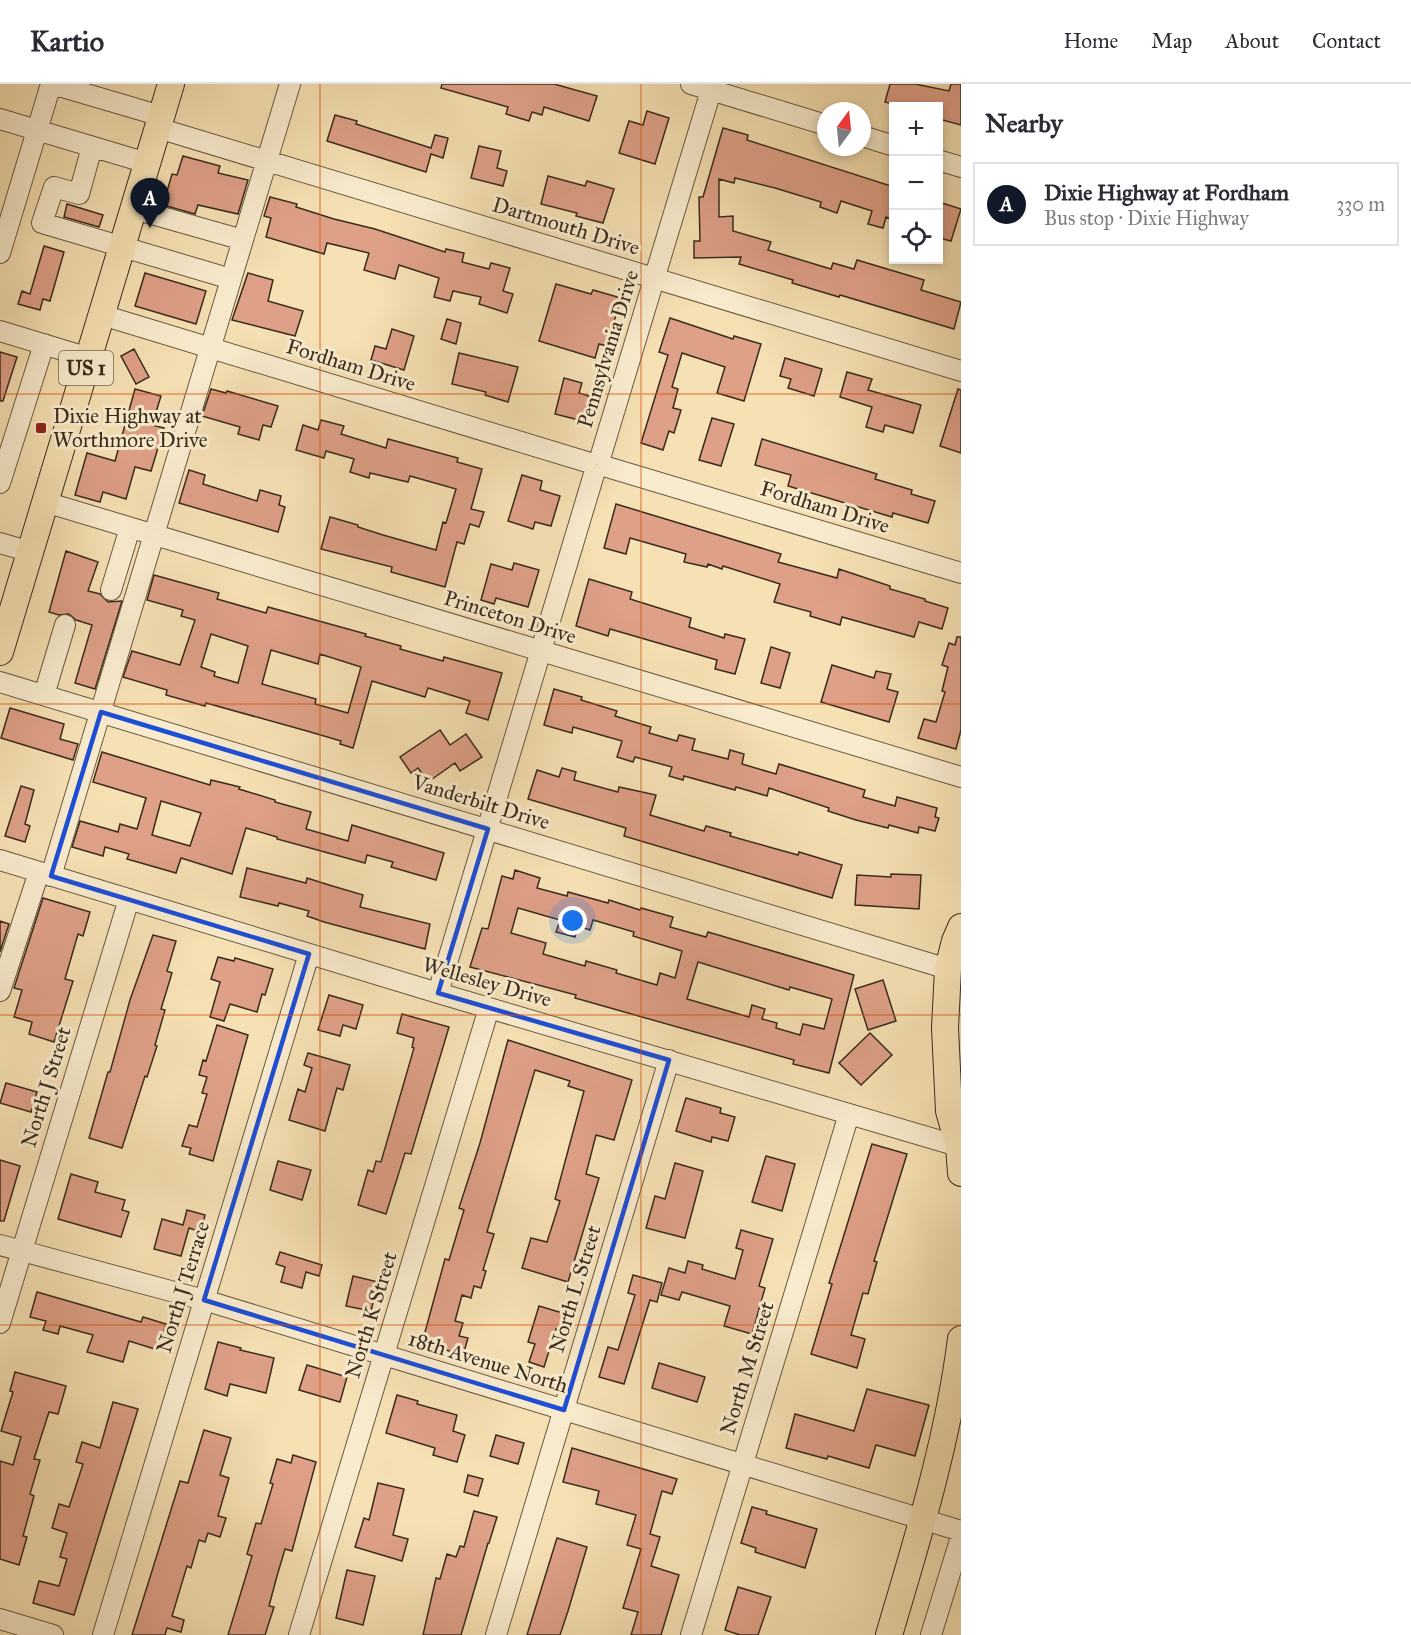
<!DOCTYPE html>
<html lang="en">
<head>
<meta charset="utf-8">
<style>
  body { margin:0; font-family:"IM FELL Great Primer",serif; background:#f2f2f3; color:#2b2b33 }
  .controls { position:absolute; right:18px; top:18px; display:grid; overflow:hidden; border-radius:0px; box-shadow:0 3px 9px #0003 }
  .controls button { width:54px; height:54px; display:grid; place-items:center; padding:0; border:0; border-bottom:2px solid #e1e1e2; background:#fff; color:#2b2b33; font:30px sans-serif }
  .compass { position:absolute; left:817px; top:18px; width:54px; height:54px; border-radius:50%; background:#fff; box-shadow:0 3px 9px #0003; rotate:15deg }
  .you { position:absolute; left:573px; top:837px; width:21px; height:21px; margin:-15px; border:4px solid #fff; border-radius:50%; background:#1a73e8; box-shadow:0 0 0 9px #1a73e833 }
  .badge { display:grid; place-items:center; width:39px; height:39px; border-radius:50%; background:#111827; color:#fff; font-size:20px; font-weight:700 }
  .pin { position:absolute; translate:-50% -50px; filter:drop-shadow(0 2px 3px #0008) }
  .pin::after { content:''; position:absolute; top:32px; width:21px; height:18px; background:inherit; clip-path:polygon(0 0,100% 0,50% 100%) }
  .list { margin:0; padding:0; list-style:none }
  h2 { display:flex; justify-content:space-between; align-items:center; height:78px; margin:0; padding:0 24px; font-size:26px }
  h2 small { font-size:20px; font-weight:400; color:#7c7c81 }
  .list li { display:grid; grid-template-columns:39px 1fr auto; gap:18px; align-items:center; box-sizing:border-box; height:84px; margin:0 12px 12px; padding:0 12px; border:2px solid #e1e1e2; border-radius:0px }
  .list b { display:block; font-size:22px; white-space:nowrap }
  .list p { margin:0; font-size:20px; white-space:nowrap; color:#7c7c81 }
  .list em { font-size:20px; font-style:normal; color:#7c7c81 }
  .icon { flex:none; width:33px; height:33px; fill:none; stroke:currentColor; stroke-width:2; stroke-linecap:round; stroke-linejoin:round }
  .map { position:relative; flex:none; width:961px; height:1551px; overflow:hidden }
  header { display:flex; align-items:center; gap:36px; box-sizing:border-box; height:84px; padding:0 30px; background:#fff; border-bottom:2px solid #e1e1e2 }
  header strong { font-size:28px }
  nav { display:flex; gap:33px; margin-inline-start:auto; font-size:21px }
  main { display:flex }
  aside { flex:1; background:#fff }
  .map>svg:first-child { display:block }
  .building { fill:#dea087; stroke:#3a2b1c; stroke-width:1.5; fill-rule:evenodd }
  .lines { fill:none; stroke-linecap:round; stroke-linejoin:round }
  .minor-casing { stroke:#695842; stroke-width:22 }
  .major-casing { stroke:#3a2b1c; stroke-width:28 }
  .minor { stroke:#f9ecce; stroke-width:20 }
  .major { stroke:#f6e1b4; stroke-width:26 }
  .marked { fill:none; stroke:#1d4ed8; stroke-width:4.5; stroke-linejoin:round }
  .grid { fill:none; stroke:#d7540e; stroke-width:1.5; stroke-opacity:0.55 }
  .poi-dot { fill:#8f2418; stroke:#f9ecce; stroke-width:2 }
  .labels { text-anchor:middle; stroke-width:6; stroke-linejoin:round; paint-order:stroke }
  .shield { fill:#f9ecce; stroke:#736551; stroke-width:1.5 }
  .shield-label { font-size:20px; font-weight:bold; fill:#3a2b1c }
  .street-label { font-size:21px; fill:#3a2b1c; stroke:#f9ecce }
  .poi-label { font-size:21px; fill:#3a2b1c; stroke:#f9ecce; text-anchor:start }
</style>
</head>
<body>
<header>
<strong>Kartio</strong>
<nav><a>Home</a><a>Map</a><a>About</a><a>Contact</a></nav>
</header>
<main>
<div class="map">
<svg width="961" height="1551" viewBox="0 0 961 1551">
  <rect width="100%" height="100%" fill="#f6e1b4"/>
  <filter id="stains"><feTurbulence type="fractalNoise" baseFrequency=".00333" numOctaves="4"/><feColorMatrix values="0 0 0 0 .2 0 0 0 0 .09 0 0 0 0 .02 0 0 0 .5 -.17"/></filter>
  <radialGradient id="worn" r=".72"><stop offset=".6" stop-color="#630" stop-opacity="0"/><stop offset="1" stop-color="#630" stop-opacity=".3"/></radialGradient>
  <!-- building -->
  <path class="building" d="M442,0H554L597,12L589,37L544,23L542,31L532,28L529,37L506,30L508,23L441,4Z
    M890,0H915L949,7L951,0H961V41L939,35V22H900L885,18Z
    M647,27L669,34L655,80L619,69L629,37L643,41Z
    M335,31L357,37L356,40L431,64L435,51L448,54L443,74L431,70L426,88L327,57Z
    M723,44L748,51L747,56L894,103V136L886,133L883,144L868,140L872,127L841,117L837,129L820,123L821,118L775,104L735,94L734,99L719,95V133L733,132V147L771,158L768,166L831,185L833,179L854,185L857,176L924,196L921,206L961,218L954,245L840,211L839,213L792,199L793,196L739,180L741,173L694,174V157H700L699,113H703Z
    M479,62L501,67L497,84L507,87L503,102L471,94Z
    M183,72L220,82L218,89L248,96L238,130L198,121L195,130L163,121L172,90L177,91Z
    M548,92L585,102L587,97L614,105L603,139L576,132L577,129L541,120Z
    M270,113L297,120L296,123L334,135L375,145L445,168L446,165L464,169L462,178L489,185L491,179L510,184L503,207L513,210L507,229L479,220L481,213L453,207L450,217L434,213L439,194L399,181L395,195L364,186L369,169L327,159L324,170L266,153L271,134L264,132Z
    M939,118L961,125L951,157L939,154Z
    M67,120L103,131L99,143L64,133Z
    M44,162L64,168L50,217L43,215L40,226L18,220L22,207L30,210Z
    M145,189L206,207L196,240L135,222Z
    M248,189L273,196L268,217L303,227L295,252L232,236Z
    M556,200L591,210L593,206L621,214L607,262L599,260L595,274L539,257Z
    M670,234L733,255L734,252L761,260L744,317L717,309L725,283L682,269L672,303L678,305L673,324L681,326L674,349L669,347L663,366L641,359L668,271L659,268Z
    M447,235L461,239L456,260L441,255Z
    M392,245L414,252L404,286L371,276L375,262L386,265Z
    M134,265L149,293L136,300L121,272Z
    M0,268L17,273L3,317H0Z
    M459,269L518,283L508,318L485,311L486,308L452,300Z
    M785,274L822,285L814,312L788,304L791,295L780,292Z
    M847,288L872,295L868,306L921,321L913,349L885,341L883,348L866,343L872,323L840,313Z
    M564,294L582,299L579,309L589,312L583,337L555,330Z
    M135,305L161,312L152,341L164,344L151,387L135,383L126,415L103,408L100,418L75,411L87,369L115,377Z
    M211,305L226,309L227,307L278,322L271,343L263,341L259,356L238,350L240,343L202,332Z
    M958,305L961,306V369L940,362Z
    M712,334L734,340L721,382L699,376Z
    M321,336L344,342L341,350L386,364L388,355L458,374L457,378L482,385L471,425L484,428L479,443L470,440L464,460L457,458L445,503L391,488L392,483L321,465L330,433L358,441V443L383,451L436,466L443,438L446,439L456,405L410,392L408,398L370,389L369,394L350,388L354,375L326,367L324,374L296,366L303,341L318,346Z
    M762,355L877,390L875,395L912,406L911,410L935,417L928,439L893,429L892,433L788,402L791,391L755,381Z
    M189,386L205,391L203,400L257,417L260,406L281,412L279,421L285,423L278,448L179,419Z
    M522,391L542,397L540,406L560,412L551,442L535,438L533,445L508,437Z
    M616,420L781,470L778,478L837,494L839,485L890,502V505L925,515V517L948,524L942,545L919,538L914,553L842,533L840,541L810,532L811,528L774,518L780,500L723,482L722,485L708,480L707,483L684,478L686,470L630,454L626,470L604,464Z
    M66,467L98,478L88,507L100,510L108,518L122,517L95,605L75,599L92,541L76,536L69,530L59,531L49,528Z
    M514,479L539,486L528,523L496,514L494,520L481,516L491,480L512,486Z
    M154,491L219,509L217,515L266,529L268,523L366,550L365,552L401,562L400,565L443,577L444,573L502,589L488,636L466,629L470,617L428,604L425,613L372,597L353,664L340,660L341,657L307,647L206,619L205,622L166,611L167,606L123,593L132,567L180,581L195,536L181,532L183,526L147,516ZM211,550L248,562L238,599L214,592L215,588L201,583ZM271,566L318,580L320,570L361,583L348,629L315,620L316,615L262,600Z
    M589,495L632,508L630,515L691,534L689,543L724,554L725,550L745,555L735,590L715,585L717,576L610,545L608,552L576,542Z
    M957,553H961V646L956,665L918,654L924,635L936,638L945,608L942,607L948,583L942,581L949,559L955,561Z
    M771,563L790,569L780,604L761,599Z
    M832,581L874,594L876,587L891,590L887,605L898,608L889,638L821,618Z
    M554,605L582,613L581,616L617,627L615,632L651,643L649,649L677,657L679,651L695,655L692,666L728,675L730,666L744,670L742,680L776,690L779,680L865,706L863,713L895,722L897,713L937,724L935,733L939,734L935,747L919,743L918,749L889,741L888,744L856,736L828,727L829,724L769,704L767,712L736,703L735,706L684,692L683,696L669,692L672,683L635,673L633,678L617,673L622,657L573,643L572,649L544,641Z
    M10,624L64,640L60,655L78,660L73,676L1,654Z
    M440,646L450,661L466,650L482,673L460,687L455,679L428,698L418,684L411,689L400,673Z
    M102,668L210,701L211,696L240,703L239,705L275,716V718L311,728L306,745L348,757L352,741L444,769L436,796L391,783L393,778L367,771L365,779L277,755V753L246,744L232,790L181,774L176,789L127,775L129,770L105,763L103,772L72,763L80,737L118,748L120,740L137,745L146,714L93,698ZM161,717L201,729L190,762L152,751Z
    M562,684L576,688L574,696L618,708L619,703L656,711L650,731L704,747L706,742L731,749L730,752L798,771L799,768L842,781L832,814L624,752L626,744L528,715L537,686L559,693Z
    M21,702L34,706L25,740L30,742L25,758L5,752Z
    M247,784L306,799L307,794L329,801L363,811L360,823L430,840L425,865L324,838L307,832L309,827L279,819L278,822L240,813Z
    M515,786L540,794L537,804L567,812L568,808L608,819L609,816L640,826L641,824L673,833L670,843L706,853L708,848L854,891L829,989L793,980L794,976L575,914L576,911L470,883L482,844L488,845L502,792L513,795ZM518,824L560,836L556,848L575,853L578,842L590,846L593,836L634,848L633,852L682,867L675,894L660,889L657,901L616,889L617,886L586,877L585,882L543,870L546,859L511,849ZM698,878L789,906L790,903L832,915L824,945L803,940L800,951L776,944L777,939L762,935L765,925L752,921L749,933L687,915Z
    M891,790L921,791L919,825L855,821L857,791L891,793Z
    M43,814L90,828L83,852L78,850L65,895L73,897L54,958L29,950L32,938L14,933L22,906L14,904Z
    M0,837L9,840L0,868Z
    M153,851L176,857L167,887L172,889L161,925L165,926L155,961L157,962L147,993L145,992L122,1064L89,1054L108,988H110L130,916Z
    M218,873L234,877L235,874L273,885L265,911L262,910L257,928L230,920L224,937L210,933L220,898L211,895Z
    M883,896L896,937L868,946L855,905Z
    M329,911L363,921L356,945L343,941L340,952L318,946Z
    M402,930L449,943L411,1070L405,1069L386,1130L358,1121L368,1086L373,1088L376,1077L381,1078L414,964L412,963L414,954L397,949Z
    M217,941L248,951L213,1077L189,1070L191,1064L182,1062L189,1041L197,1043L207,1010L202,1009L207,993L199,991L203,976L206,977Z
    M870,949L892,971L861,1001L839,979Z
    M508,956L632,996L614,1056L596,1051L586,1090L599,1094L568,1198L522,1184L531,1154L547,1158L560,1117L555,1115L584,1007L568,1002L570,997L535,986L487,1148L494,1150L483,1186L486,1187L481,1204L474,1202L471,1214L462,1211L455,1237L463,1239L459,1252L468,1254L463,1271L422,1259L445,1175L449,1176L464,1126L459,1124L480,1059Z
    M308,969L350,981L343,1006L337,1004L325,1047L289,1036L298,1005L305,1008L312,984L304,981Z
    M6,999L37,1008L31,1028L0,1019Z
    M686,1014L721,1024L720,1029L735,1033L728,1057L712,1053L711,1058L676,1047Z
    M872,1060L907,1070L874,1177L877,1178L868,1210L863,1209L851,1251L865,1255L857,1284L811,1270L832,1200L829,1199L839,1167Z
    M766,1072L795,1080L782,1127L752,1118Z
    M0,1076L20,1082L4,1137H0Z
    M278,1077L311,1086L302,1116L270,1106Z
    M675,1079L703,1087L685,1154L646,1144L655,1112L665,1115Z
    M71,1090L98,1098L95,1108L125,1116L122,1126L129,1128L121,1153L58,1135Z
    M187,1126L205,1131L201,1148L189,1144L181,1172L154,1165L162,1135L183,1141Z
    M741,1146L773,1155L759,1202L765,1204L752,1250L724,1242L730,1222L682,1208L679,1216L661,1211L669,1184L685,1189L688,1177L703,1181L702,1185L735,1195L743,1166L736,1164Z
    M280,1168L322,1181L319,1192L306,1188L302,1204L281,1198L285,1183L276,1180Z
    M633,1191L662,1199L657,1218L650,1216L624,1300L599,1293L608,1263L618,1266L635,1211L628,1209Z
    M353,1192L378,1198L371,1227L346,1222Z
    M37,1208L141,1238L143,1233L166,1240L158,1266L129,1257L123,1278L87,1268L93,1251L60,1242L58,1250L43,1246L46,1237L30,1233Z
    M539,1222L566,1230L561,1247L556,1245L544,1283L529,1278L535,1260L528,1258Z
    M218,1258L241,1264L240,1266L274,1274L266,1309L230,1300L227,1312L205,1305Z
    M659,1279L705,1293L697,1318L652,1304Z
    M307,1281L347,1293L340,1318L299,1306Z
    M15,1288L66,1302L58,1330L49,1328L34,1375L40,1376L30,1410L34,1412L23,1452L27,1453L19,1481L0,1475V1377L13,1381L21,1353L1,1347L13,1308L10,1307Z
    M867,1305L929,1321L915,1372L876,1361L869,1384L828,1372L827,1375L786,1364L795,1330L854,1347Z
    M397,1311L418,1317L417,1320L457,1331L453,1347L465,1351L457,1378L433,1371L435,1364L386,1349Z
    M113,1318L138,1325L74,1531L33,1519L39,1497L59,1502L67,1475L60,1473L67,1449L52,1444L59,1420L69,1423L83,1380L76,1378L82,1358L100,1364Z
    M204,1346L231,1354L220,1391L229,1394L218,1432L226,1434L220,1453L208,1449L205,1458L199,1456L191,1484L187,1482L172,1532L184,1536L181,1548L167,1544L165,1551H132L180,1397L188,1399Z
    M496,1351L524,1359L518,1380L490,1372Z
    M572,1364L677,1395L672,1410L662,1407L650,1450L660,1453L651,1482L679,1491L661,1551H631L638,1528L623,1524L641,1465L627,1461L636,1431L596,1420L599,1407L563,1398Z
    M293,1371L316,1378L292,1467L285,1465L277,1492L269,1522L274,1523L265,1551H228L252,1472L247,1470L256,1439L261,1440L273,1400L270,1399L277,1375L291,1379Z
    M468,1391L483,1395L478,1412L464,1408Z
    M378,1399L404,1405L393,1451L408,1455L402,1477L355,1463L364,1434L369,1436Z
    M752,1423L767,1427L766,1430L817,1445L805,1484L755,1468L756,1464L741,1459Z
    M474,1427L497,1433L489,1459H488L461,1551H423L436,1494L440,1495L447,1470L456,1473L460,1462L464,1463Z
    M557,1454L587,1463L568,1527L560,1551H527Z
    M347,1486L375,1492L363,1541L336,1534Z
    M738,1503L771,1513L758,1551H740L725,1546Z"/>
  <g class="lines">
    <defs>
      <path id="minor" d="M52,0L161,32
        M691,0L826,41
        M0,35L147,79
        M158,44L961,287
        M862,52L894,62
        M92,63L79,110L54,103L42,139L231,195
        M938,76L961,83
        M134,125L243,156
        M0,169L51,0
        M102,231L587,378
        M0,247L89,274
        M601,371L713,0
        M607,383L961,489
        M0,399L44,260
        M45,418L961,693
        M0,459L31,468
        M111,506L130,444
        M0,598L948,885
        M44,611L65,541
        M0,776L438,909L961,1063
        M51,792L290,0
        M0,907L39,788
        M438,909L594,390
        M0,1161L204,1216L961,1447
        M0,1239L129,815
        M0,1535L53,1551
        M103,1551L309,870
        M299,1551L489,924
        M496,1551L669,976
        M691,1551L849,1030
        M931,1551L961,1453"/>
      <path id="major" d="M0,568L171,0
        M961,1047L959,1062L961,1089
        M959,1062L949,1027L945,944L948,885L955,857L961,843
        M889,1551C918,1453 948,1357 961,1255"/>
    </defs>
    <!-- minor casing -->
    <use href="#minor" class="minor-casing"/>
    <!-- major casing -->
    <use href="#major" class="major-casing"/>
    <!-- minor -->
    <use href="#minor" class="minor"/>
    <!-- major -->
    <use href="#major" class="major"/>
  </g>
  <!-- marked area -->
  <path class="marked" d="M101,628L488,745L438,909L669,976L564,1326L204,1216L309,870L51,792Z"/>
  <!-- grid -->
  <path class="grid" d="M320,0V1551M641,0V1551M0,310H961M0,620H961M0,931H961M0,1241H961"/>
  <!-- markers -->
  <rect class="poi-dot" x="35" y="338" width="12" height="12" rx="3"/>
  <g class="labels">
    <!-- shield labels -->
    <rect class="shield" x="59" y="267" width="54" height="34" rx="4.5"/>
    <g class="shield-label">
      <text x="86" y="291">US 1</text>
    </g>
    <!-- street labels -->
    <g class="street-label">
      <text transform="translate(566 142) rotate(17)" y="7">Dartmouth Drive</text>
      <text transform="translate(608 265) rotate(-73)" y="7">Pennsylvania Drive</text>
      <text transform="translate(351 281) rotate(17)" y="7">Fordham Drive</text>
      <text transform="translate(825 423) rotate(17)" y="7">Fordham Drive</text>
      <text transform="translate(510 533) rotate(17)" y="7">Princeton Drive</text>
      <text transform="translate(481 718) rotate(17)" y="7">Vanderbilt Drive</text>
      <text transform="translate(487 898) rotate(16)" y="7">Wellesley Drive</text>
      <text transform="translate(46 1003) rotate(-73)" y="7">North J Street</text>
      <text transform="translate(183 1203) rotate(-73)" y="7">North J Terrace</text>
      <text transform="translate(575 1205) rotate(-73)" y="7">North L Street</text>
      <text transform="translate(371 1231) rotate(-73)" y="7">North K Street</text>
      <text transform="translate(488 1278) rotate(17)" y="7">18th Avenue North</text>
      <text transform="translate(747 1284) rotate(-73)" y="7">North M Street</text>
    </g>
    <!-- poi labels -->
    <g class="poi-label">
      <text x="53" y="339">Dixie Highway at<tspan x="53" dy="24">Worthmore Drive</tspan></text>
    </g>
  </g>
  <rect width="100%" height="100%" filter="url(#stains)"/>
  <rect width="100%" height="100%" fill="url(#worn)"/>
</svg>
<div class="controls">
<button>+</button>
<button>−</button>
<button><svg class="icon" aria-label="locate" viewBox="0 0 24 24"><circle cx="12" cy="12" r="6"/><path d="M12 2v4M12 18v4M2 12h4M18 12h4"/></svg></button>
</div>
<svg class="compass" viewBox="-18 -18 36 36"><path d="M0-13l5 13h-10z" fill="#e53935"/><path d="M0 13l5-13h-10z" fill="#7c7c81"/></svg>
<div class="you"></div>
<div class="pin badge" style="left:150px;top:144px">A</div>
</div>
<aside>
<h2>Nearby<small></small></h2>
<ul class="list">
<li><span class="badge">A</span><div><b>Dixie Highway at Fordham</b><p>Bus stop · Dixie Highway</p></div><em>330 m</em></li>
</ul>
</aside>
</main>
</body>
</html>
